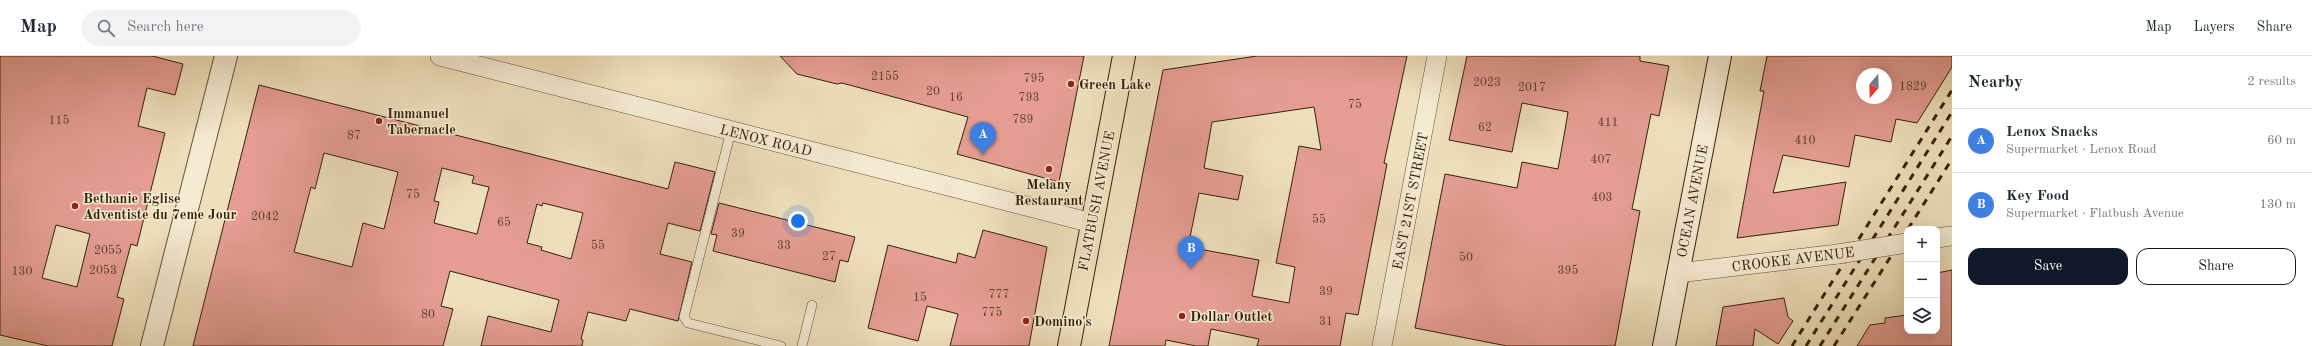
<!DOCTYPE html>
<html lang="en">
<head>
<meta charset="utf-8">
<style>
  body { margin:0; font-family:"Old Standard TT",serif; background:#f2f2f3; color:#1f2937 }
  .controls { position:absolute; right:12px; bottom:12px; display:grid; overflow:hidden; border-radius:8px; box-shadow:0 4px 16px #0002 }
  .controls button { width:36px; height:36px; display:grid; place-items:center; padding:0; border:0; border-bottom:1px solid #e0e1e3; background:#fff; color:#1f2937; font:20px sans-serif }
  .compass { position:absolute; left:1856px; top:12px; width:36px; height:36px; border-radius:50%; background:#fff; box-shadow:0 4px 16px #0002; rotate:199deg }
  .you { position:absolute; left:798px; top:165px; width:14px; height:14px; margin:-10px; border:3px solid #fff; border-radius:50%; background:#1a73e8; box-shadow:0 0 0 6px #1a73e833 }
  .badge { display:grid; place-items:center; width:26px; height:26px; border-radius:50%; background:#111827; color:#fff; font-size:13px; font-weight:700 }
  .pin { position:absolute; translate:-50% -33px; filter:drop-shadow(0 1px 2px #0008) }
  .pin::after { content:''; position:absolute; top:21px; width:14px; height:12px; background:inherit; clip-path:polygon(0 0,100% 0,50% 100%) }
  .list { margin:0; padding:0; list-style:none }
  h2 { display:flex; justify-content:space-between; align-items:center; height:52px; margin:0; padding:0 16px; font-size:17px }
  h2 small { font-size:13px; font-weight:400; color:#747a83 }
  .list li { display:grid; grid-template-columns:26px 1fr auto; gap:12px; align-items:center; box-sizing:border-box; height:64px; padding:0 16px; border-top:1px solid #e0e1e3 }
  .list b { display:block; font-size:15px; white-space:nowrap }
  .list p { margin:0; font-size:13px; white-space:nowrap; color:#747a83 }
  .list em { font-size:13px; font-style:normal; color:#747a83 }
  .actions { display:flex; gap:8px; padding:12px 16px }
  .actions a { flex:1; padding:9px 0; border:1px solid #111827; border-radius:12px; text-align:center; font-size:14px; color:#111827 }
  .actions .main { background:#111827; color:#fff }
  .icon { flex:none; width:22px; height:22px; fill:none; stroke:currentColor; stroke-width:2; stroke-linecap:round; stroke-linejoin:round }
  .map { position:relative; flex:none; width:1952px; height:290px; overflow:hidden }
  header { display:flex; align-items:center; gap:24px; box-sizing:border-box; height:56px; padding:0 20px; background:#fff; border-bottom:1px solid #e0e1e3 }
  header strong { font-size:19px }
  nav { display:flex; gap:22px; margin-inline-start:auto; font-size:14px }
  .search { width:280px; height:36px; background:#f2f2f3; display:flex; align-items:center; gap:10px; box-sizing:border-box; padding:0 14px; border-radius:22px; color:#747a83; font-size:15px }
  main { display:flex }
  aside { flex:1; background:#fff }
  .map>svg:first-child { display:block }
  .building { fill:#e59d93; stroke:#34210b; fill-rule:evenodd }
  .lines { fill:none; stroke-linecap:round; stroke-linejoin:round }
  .service-casing { stroke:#635137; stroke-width:10 }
  .minor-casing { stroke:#635137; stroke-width:20 }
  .tertiary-casing { stroke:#635137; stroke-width:24 }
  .secondary-casing { stroke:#34210b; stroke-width:24 }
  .primary-casing { stroke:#34210b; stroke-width:24 }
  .service { stroke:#f5ebd3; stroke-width:9 }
  .minor { stroke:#f5ebd3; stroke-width:19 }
  .tertiary { stroke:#f5ebd3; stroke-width:22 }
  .secondary { stroke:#f5ebd3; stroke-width:22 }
  .primary { stroke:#efe0bc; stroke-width:22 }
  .rail { stroke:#34210b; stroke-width:3; stroke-dasharray:7 7; stroke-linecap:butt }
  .minor-bridge-casing { stroke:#635137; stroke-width:20; stroke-linecap:butt }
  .minor-bridge { stroke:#f5ebd3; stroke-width:19 }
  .poi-dot { fill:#8f2418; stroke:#f5ebd3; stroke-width:1.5 }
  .labels { text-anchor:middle; stroke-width:3; stroke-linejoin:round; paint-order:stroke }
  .number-label { font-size:12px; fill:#60402d }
  .poi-label { font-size:14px; font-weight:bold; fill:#34210b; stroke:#f5ebd3; text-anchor:start }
  .street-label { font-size:14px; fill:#34210b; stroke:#f5ebd3 }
</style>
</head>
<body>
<header>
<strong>Map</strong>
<div class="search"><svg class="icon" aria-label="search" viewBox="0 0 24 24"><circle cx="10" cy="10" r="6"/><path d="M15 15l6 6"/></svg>Search here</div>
<nav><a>Map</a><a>Layers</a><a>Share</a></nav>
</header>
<main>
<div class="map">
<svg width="1952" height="290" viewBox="0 0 1952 290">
  <rect width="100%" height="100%" fill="#efe0bc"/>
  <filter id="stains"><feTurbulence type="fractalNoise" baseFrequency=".005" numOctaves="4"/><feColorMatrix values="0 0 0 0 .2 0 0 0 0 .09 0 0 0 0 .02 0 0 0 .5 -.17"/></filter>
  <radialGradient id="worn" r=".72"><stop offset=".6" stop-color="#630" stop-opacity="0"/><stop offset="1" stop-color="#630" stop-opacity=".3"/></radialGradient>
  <!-- building -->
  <path class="building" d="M0,0H152L183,8L175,39L147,32L138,70L165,77L137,190L131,188L117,241L124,243L112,290H48L0,279ZM56,169L90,178L77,231L42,222Z
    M780,0H1084L1059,126L957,98L968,61L842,27L837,28L797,18Z
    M1257,0H1407L1384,107L1387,108L1358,259L1346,257L1340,290H1257L1259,283L1211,273L1208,290H1196L1166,284L1165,290H1109L1163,14ZM1314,51L1321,94L1299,90L1276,207L1295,211L1289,247L1252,240L1259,204L1188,191L1199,137L1238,144L1243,120L1204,112L1212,66Z
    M1467,0H1640V5L1669,10L1659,60L1651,58L1632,153L1640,155L1615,290H1507L1415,272L1445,118L1517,132L1522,106L1558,113L1565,74L1568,56L1522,47L1512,96L1449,84Z
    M1767,0H1952V11L1917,67L1896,63L1891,86L1855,79L1849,111L1783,99L1773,137L1846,126L1838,169L1737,182L1764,35H1760ZM1862,18H1886V42H1862Z
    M259,29L668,133L675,106L715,116L700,175L668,167L660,198L692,206L678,265L630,253L626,265L588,256L581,283L583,284L582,290H481L488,260L551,276L559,244L450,215L441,250L453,253L443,290H193ZM324,97L398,116L384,173L363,167L352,211L294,196L311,131L315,133ZM442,112L474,120L472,127L489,131L477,178L434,167L439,146L434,145ZM543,147L583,157L571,203L541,194L542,191L527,187L537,148L542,150Z
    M719,147L855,181L848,206L840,204L835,226L713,195L717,179L711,178Z
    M983,174L1047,191L1029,290H950L958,258L927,250L918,285L868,272L888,189L956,207L958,197L975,202Z
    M1952,214V290H1857L1870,269L1885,267V262L1907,259V275H1937V217Z
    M1784,242L1788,261L1793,265L1778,288L1755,273L1753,290H1716L1723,251Z"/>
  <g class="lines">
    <defs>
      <path id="service" d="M731,75L684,261L688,267L781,290
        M802,290L812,249"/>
      <path id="minor" d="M440,0L1092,167
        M1937,182L1952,180
        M1678,217L1838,198
        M1382,290L1437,0"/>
      <path id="tertiary" d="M152,290L226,0"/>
      <path id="secondary" d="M1664,290L1720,0"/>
      <path id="primary" d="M1069,290L1124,0"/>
    </defs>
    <!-- service casing -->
    <use href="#service" class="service-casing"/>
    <!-- minor casing -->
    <use href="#minor" class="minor-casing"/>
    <!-- tertiary casing -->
    <use href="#tertiary" class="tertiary-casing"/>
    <!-- secondary casing -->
    <use href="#secondary" class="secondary-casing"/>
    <!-- primary casing -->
    <use href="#primary" class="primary-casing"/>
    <!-- service -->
    <use href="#service" class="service"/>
    <!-- minor -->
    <use href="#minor" class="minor"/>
    <!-- tertiary -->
    <use href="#tertiary" class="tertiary"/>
    <!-- secondary -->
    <use href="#secondary" class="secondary"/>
    <!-- primary -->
    <use href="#primary" class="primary"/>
    <!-- rail -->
    <path class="rail" d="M1908,173L1952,103
      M1792,290L1952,34
      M1806,290L1952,56
      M1820,290L1952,80
      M1834,290L1907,175"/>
    <defs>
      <path id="minor-bridge" d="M1838,198L1907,187"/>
    </defs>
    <!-- minor-bridge casing -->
    <use href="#minor-bridge" class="minor-bridge-casing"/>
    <!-- minor-bridge -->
    <use href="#minor-bridge" class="minor-bridge"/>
  </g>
  <!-- markers -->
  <g class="poi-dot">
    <circle cx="1071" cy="28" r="4"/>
    <circle cx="379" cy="65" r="4"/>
    <circle cx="1049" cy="113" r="4"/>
    <circle cx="75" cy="150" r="4"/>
    <circle cx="1182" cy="260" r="4"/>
    <circle cx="1026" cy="265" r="4"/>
  </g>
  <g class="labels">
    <!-- number labels -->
    <g class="number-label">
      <text x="885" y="24">2155</text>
      <text x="1034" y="26">795</text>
      <text x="1487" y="30">2023</text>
      <text x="1913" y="34">1829</text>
      <text x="1532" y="35">2017</text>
      <text x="933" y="39">20</text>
      <text x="956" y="45">16</text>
      <text x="1029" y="45">793</text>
      <text x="1355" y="52">75</text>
      <text x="1023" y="67">789</text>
      <text x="59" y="68">115</text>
      <text x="1608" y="70">411</text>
      <text x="1485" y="75">62</text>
      <text x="354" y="83">87</text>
      <text x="1805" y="88">410</text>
      <text x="1601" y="107">407</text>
      <text x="413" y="142">75</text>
      <text x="1602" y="145">403</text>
      <text x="265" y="164">2042</text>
      <text x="1319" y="167">55</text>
      <text x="504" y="170">65</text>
      <text x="738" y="181">39</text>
      <text x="598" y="193">55</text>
      <text x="784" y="193">33</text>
      <text x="108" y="198">2055</text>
      <text x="829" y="204">27</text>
      <text x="1466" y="205">50</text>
      <text x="103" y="218">2053</text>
      <text x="1568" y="218">395</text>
      <text x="22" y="219">130</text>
      <text x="1326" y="239">39</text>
      <text x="999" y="242">777</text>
      <text x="920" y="245">15</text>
      <text x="992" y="260">775</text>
      <text x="428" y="262">80</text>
      <text x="1326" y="269">31</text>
    </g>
    <!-- poi labels -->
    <g class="poi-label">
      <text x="1079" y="33">Green Lake</text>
      <text x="387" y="62">Immanuel<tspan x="387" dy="16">Tabernacle</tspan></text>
      <text x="1049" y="133" text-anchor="middle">Melany<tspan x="1049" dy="16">Restaurant</tspan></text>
      <text x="83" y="147">Bethanie Eglise<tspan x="83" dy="16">Adventiste du 7eme Jour</tspan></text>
      <text x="1190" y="265">Dollar Outlet</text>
      <text x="1034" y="270">Domino's</text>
    </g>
    <!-- street labels -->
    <g class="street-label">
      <text transform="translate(766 84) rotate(14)" y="5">LENOX ROAD</text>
      <text transform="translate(1096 145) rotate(-79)" y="5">FLATBUSH AVENUE</text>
      <text transform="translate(1410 145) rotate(-79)" y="5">EAST 21ST STREET</text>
      <text transform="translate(1692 145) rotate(-79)" y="5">OCEAN AVENUE</text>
      <text transform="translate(1793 203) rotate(-7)" y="5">CROOKE AVENUE</text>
    </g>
  </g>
  <rect width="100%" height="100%" filter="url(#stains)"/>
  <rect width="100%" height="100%" fill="url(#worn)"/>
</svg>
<div class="controls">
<button>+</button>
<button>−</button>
<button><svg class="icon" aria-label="layers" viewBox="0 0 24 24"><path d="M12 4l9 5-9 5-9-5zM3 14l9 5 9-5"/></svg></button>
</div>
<svg class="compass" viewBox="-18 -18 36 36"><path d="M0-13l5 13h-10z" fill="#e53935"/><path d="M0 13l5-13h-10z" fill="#747a83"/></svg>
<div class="you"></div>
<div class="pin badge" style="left:983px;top:99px;background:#3f7fe0">A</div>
<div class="pin badge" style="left:1191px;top:213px;background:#3f7fe0">B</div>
</div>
<aside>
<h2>Nearby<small>2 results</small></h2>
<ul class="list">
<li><span class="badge" style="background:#3f7fe0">A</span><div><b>Lenox Snacks</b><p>Supermarket · Lenox Road</p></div><em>60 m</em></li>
<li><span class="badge" style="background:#3f7fe0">B</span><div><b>Key Food</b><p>Supermarket · Flatbush Avenue</p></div><em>130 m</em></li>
</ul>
<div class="actions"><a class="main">Save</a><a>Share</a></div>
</aside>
</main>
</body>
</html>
